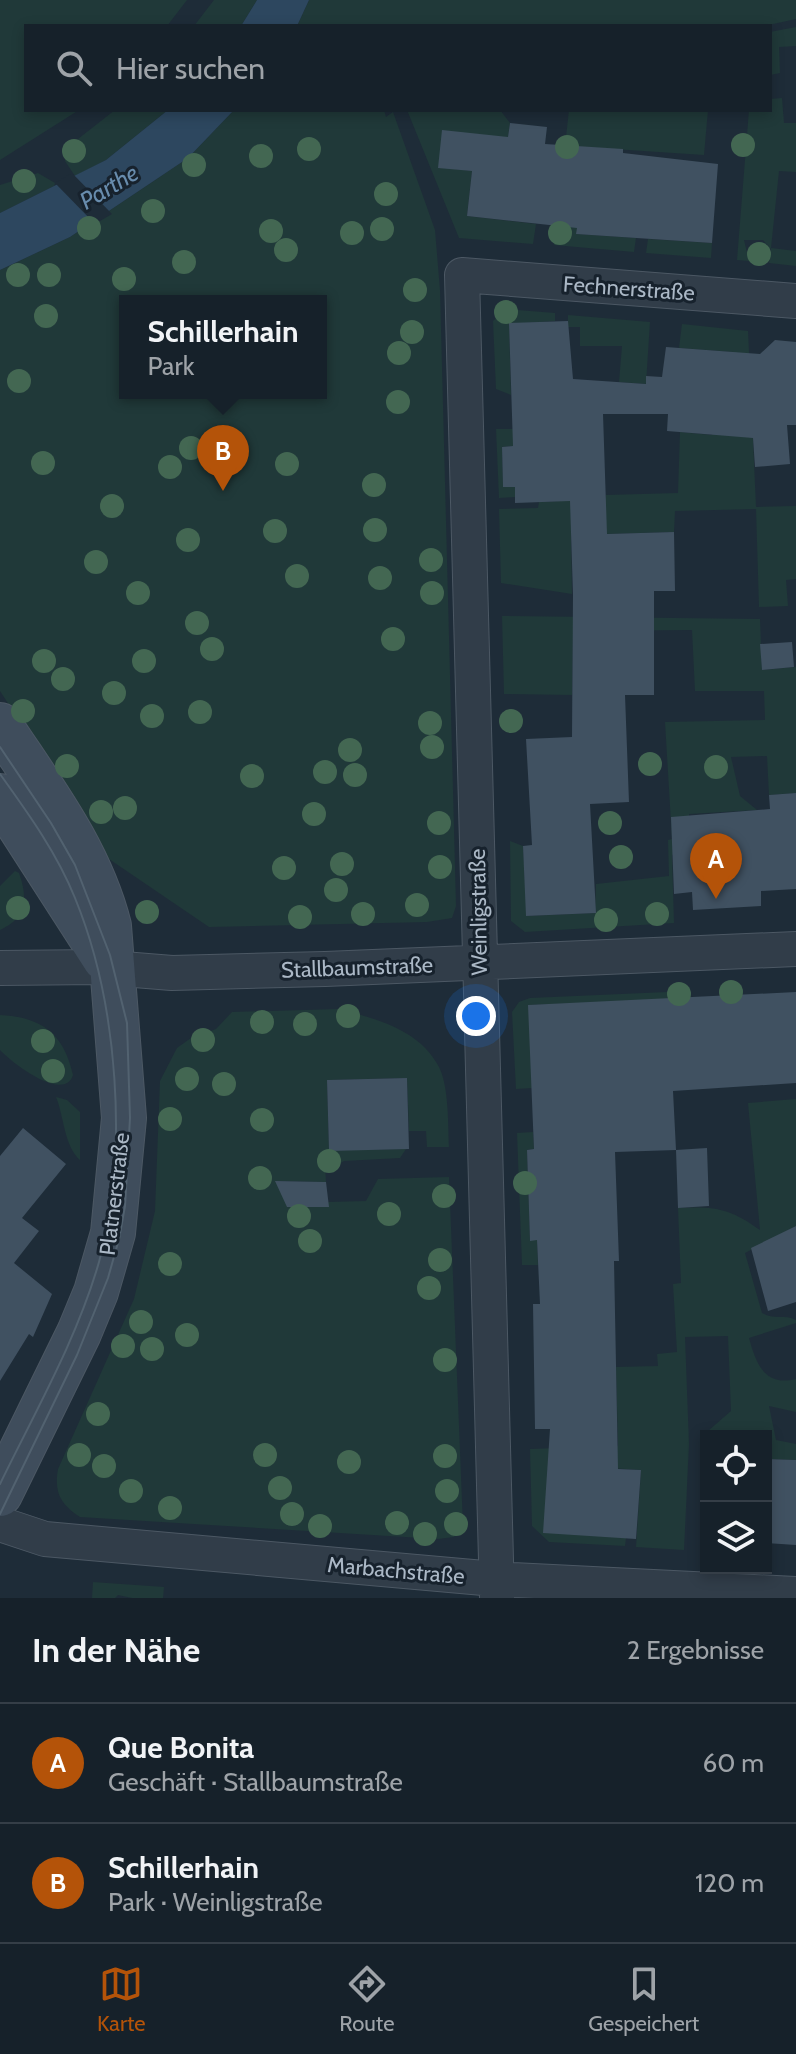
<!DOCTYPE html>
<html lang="de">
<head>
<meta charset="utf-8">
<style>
  body { margin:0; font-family:Cabin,sans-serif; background:#1f2932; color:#f1f3f6 }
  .controls { position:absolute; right:24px; bottom:24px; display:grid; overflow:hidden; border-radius:0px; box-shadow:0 4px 12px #0003 }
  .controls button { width:72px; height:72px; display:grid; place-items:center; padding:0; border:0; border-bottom:2px solid #353e47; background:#16212a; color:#f1f3f6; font:40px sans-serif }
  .you { position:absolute; left:476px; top:1016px; width:28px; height:28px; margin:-20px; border:6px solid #fff; border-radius:50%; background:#1a73e8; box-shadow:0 0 0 12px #1a73e833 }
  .badge { display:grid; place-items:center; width:52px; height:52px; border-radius:50%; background:#b45309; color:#fff; font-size:26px; font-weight:700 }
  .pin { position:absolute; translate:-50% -66px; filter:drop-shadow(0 2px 4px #0008) }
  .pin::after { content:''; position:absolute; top:42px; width:28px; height:24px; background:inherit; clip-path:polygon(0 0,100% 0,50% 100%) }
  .popup { position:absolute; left:119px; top:295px; width:208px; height:104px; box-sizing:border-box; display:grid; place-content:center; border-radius:0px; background:#16212a; filter:drop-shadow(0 2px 6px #0005); font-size:26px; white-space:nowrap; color:#9ea3a8 }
  .popup b { font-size:30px; color:#f1f3f6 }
  .popup::after { content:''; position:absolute; left:50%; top:100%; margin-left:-16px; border:16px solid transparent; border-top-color:#16212a }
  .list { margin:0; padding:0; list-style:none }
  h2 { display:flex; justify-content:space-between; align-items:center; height:104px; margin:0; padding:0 32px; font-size:34px }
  h2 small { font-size:26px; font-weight:400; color:#9ea3a8 }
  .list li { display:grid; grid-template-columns:52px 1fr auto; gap:24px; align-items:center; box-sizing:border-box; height:120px; padding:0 32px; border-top:2px solid #353e47 }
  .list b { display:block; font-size:30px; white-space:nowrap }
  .list p { margin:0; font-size:26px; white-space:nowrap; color:#9ea3a8 }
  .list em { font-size:26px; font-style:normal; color:#9ea3a8 }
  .icon { flex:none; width:44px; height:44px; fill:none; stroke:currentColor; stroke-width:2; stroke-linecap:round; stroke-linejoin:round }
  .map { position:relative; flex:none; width:796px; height:1598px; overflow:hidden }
  .search { position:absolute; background:#16212a; box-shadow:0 4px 12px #0003; left:24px; right:24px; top:24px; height:88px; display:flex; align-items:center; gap:20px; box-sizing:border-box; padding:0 28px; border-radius:0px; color:#9ea3a8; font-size:30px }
  .sheet { height:344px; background:#16212a }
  nav { display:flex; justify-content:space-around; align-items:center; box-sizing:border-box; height:112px; border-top:2px solid #353e47; background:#16212a; font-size:22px; color:#9ea3a8 }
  nav a { display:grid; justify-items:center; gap:4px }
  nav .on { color:#b45309 }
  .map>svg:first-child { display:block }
  .green { fill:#203939; fill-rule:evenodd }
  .water { fill:#2d475f }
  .pier { fill:#1e2c38 }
  .building { fill:#405161 }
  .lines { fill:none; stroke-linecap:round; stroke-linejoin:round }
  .minor-casing { stroke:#4c5864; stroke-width:36 }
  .secondary-casing { stroke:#4c5864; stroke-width:46 }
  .minor { stroke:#313d49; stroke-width:34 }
  .secondary { stroke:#3f4d5c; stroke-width:44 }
  .tram { stroke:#526270; stroke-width:2 }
  .tree { fill:#436752 }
  .labels { text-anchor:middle; stroke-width:6; stroke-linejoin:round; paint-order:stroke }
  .street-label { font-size:22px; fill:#abb8c6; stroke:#17222d }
  .water-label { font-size:24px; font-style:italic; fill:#688cad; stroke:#17222d }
</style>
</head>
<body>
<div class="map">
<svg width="796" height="1598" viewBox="0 0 796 1598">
  <rect width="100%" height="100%" fill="#1e2c38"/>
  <!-- green -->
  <path class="green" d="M0,0H187L167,26H26V110H79L0,160Z
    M214,0H257L241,26H194Z
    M309,0H796V19L764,26H297Z
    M796,27V46L779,47L780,73L770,75V32Z
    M782,98L784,123H796V172L779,171L771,248L796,251V266L769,263L771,249L763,240H744L749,261L737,260L749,110H770V99Z
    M115,110H168L106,160L75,176L65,161L69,146Z
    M234,110H384L386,117L393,112L435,230L440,290L456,906L452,918L427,922L209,927L109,859L0,691V270L70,237L188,158ZM125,301H321V393H125Z
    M407,110H500L510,123L508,137L438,167L472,171L467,216L536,224L533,244L459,238Z
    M569,110H708L704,155L583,147L577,234L636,238L634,252L554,245Z
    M38,173L55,183L54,186L0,213V185Z
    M648,239L712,243L711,258L646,253Z
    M506,309L555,313V321L509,324L511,395L496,389L493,321Z
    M568,315L650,322L646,384L619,382L622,346H580V327H568Z
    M682,324L748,331L756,507L796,506V579L786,580L788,606L759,607L756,509L675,511L674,532L571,535L572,594L501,583L499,509L538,508L539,502L605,499L606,495L678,493L680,432L712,435L733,352L679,348Z
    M496,429H513V446L502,447L503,486L515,487V497L499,498Z
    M502,616L760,619L762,670L796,667V793L769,795L767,756L731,757L740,796L757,810L689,814L690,853L672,855L674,923L525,932L511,921L510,841L523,846L527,916L595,913L596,884L669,876L668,840L672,839L665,722L765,720L764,691H695L692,630L573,631L572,695L504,694Z
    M15,871L19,873C28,898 27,918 0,930V886Z
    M667,992L673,1099L659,1000L529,1005L532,1088L516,1089L512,1012L519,1002L530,998Z
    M339,1009C376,1019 419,1029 439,1067C449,1087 448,1124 449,1147H427L426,1131H409L407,1078L327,1080L329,1150L406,1149L400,1158L344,1161L337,1165L325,1166L326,1182L276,1181L328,1202L366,1201L378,1179L449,1177L463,1526L454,1537L438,1539L80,1517C60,1504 54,1492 58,1469L134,1299L155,1211L160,1081L177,1048L191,1038L216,1029L232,1012Z
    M0,1015C42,1017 64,1034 73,1075C64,1103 12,1063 0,1050Z
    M56,1097L67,1100L80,1112V1160C64,1146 64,1116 56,1097Z
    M796,1099V1226L745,1253L762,1313C773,1320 785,1314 796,1320V1323L749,1338C756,1363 764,1387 796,1379V1412L769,1406L776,1440L796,1444V1460L766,1459V1436H708V1431L731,1411L728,1336L685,1337L689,1444L684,1550L636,1547L641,1470L548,1464L626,1538L625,1546L549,1542L532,1526L530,1449L618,1446L616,1367L658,1366L657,1354L677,1352L673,1284L681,1283L678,1208C714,1206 730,1208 760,1230L748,1103Z
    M533,1132L534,1149L527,1150L530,1240H537L538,1265H522L517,1133Z
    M93,1582L164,1587L163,1598H132L118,1595L115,1598H92Z"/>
  <!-- water -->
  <path class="water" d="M257,0H309L297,26H241Z
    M168,110H234L188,158L70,237L0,270V213L106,160Z"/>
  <!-- pier -->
  <path class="pier" d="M72,173L112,214L95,224L55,183Z"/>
  <!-- building -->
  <path class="building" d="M510,123L547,127L545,144L623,149V153L718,164L712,243L576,234L577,228L467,216L472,171L438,168L442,130L508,137Z
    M568,321L573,379L646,384V376L662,377L666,347L760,354L775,340L796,342V425H787L790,464L755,467L753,438L667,431L668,414H603L607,534L674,532L675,591H654V695H625L629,802L590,804L596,913L526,916L523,846L532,845L526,739L572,737L573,594L570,501L515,503V487H503L502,447L513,446L509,323Z
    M792,642L794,667L762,670L760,644Z
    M796,793V889L761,891V906L693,910L692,892L674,894L671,817L770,809L769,795Z
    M796,992V1083L673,1091L676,1150L615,1152L619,1261H614L618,1469L641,1470L636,1539L543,1533L550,1429H535L533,1304H540L537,1240L530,1241L527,1150L534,1149L528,1005Z
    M407,1078L409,1149L329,1151L327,1080Z
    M23,1128L66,1164L22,1218L39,1231L14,1263L52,1294L33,1337L29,1334L0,1381V1156Z
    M707,1148L709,1206L678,1208L676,1150Z
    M275,1181L326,1182L329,1207H287Z
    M796,1226V1302L768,1311L751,1248Z
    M766,1459L796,1460V1545L766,1543Z"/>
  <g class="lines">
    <defs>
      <path id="minor" d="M0,968L98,967L172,973L325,969L796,949
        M0,1524L45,1539L495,1579L796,1594
        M497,1598L462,275L796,301"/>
      <path id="secondary" d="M0,725C42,789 90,851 109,926L124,1118L113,1233L96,1292L79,1333L0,1494
        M0,796L105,959"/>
    </defs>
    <!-- minor casing -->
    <use href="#minor" class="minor-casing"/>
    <!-- secondary casing -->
    <use href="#secondary" class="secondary-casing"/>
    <!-- minor -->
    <use href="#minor" class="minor"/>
    <!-- secondary -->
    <use href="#secondary" class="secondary"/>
    <!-- tram -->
    <path class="tram" d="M0,747L51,823L75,865L110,955L127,1023L130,1118L125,1206L119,1239L108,1278L77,1355L0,1514
      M0,774C28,813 57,853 75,898C118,1003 129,1153 99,1262C77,1339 35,1412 0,1484"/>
  </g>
  <!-- trees -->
  <g class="tree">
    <circle cx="743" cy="145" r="12"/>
    <circle cx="567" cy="147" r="12"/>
    <circle cx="309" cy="149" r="12"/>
    <circle cx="74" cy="151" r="12"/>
    <circle cx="261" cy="156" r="12"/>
    <circle cx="194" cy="165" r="12"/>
    <circle cx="24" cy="181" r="12"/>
    <circle cx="386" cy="194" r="12"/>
    <circle cx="153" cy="211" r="12"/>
    <circle cx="89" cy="228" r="12"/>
    <circle cx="382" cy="229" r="12"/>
    <circle cx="271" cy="231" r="12"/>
    <circle cx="352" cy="233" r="12"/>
    <circle cx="560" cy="233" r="12"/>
    <circle cx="286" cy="250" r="12"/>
    <circle cx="759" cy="254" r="12"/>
    <circle cx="184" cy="262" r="12"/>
    <circle cx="18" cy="275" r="12"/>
    <circle cx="49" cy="275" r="12"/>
    <circle cx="124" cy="279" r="12"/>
    <circle cx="415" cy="290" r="12"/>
    <circle cx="506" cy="312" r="12"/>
    <circle cx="46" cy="316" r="12"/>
    <circle cx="412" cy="332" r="12"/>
    <circle cx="399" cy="353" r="12"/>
    <circle cx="19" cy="381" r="12"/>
    <circle cx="398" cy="402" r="12"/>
    <circle cx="191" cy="448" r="12"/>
    <circle cx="43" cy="463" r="12"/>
    <circle cx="287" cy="464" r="12"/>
    <circle cx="170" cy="467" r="12"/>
    <circle cx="374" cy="485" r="12"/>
    <circle cx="112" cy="506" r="12"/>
    <circle cx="375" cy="530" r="12"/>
    <circle cx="275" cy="531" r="12"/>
    <circle cx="188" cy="540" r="12"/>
    <circle cx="431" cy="560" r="12"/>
    <circle cx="96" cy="562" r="12"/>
    <circle cx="297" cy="576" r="12"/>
    <circle cx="380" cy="578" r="12"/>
    <circle cx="138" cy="593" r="12"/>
    <circle cx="432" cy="593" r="12"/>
    <circle cx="197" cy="623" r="12"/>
    <circle cx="393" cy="639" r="12"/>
    <circle cx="212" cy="649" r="12"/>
    <circle cx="44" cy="661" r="12"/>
    <circle cx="144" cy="661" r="12"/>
    <circle cx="63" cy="679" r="12"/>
    <circle cx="114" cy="693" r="12"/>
    <circle cx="23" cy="711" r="12"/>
    <circle cx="200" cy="712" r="12"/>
    <circle cx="152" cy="716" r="12"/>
    <circle cx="511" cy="721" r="12"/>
    <circle cx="430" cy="723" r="12"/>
    <circle cx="432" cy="747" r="12"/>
    <circle cx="350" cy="750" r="12"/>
    <circle cx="650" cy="764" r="12"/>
    <circle cx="67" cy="766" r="12"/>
    <circle cx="716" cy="767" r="12"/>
    <circle cx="325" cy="772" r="12"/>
    <circle cx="355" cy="775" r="12"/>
    <circle cx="252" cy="776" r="12"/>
    <circle cx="125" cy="808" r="12"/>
    <circle cx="101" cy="812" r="12"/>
    <circle cx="314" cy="814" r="12"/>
    <circle cx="439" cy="823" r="12"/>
    <circle cx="610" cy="823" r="12"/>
    <circle cx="621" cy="857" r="12"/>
    <circle cx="342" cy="864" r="12"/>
    <circle cx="440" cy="867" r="12"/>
    <circle cx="284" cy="868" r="12"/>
    <circle cx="336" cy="890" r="12"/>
    <circle cx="417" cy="905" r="12"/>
    <circle cx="18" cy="908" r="12"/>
    <circle cx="147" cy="912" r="12"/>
    <circle cx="363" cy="914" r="12"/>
    <circle cx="657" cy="914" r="12"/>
    <circle cx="300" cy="917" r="12"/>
    <circle cx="606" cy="920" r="12"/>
    <circle cx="731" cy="992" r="12"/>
    <circle cx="679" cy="994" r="12"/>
    <circle cx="348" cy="1016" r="12"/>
    <circle cx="262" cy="1022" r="12"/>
    <circle cx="305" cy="1024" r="12"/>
    <circle cx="203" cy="1040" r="12"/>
    <circle cx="43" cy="1041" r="12"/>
    <circle cx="53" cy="1071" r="12"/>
    <circle cx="187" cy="1079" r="12"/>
    <circle cx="224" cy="1084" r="12"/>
    <circle cx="170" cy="1119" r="12"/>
    <circle cx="262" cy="1120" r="12"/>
    <circle cx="329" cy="1161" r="12"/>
    <circle cx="260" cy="1178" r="12"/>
    <circle cx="525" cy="1183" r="12"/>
    <circle cx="444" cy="1196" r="12"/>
    <circle cx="389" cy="1214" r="12"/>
    <circle cx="299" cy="1216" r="12"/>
    <circle cx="310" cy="1241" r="12"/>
    <circle cx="440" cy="1260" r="12"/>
    <circle cx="170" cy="1264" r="12"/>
    <circle cx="429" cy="1288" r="12"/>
    <circle cx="141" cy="1322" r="12"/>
    <circle cx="187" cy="1335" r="12"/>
    <circle cx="123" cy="1346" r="12"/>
    <circle cx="152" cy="1349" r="12"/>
    <circle cx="445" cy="1360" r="12"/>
    <circle cx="98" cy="1414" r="12"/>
    <circle cx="79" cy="1455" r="12"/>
    <circle cx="265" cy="1455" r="12"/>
    <circle cx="445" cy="1456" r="12"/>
    <circle cx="349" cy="1462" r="12"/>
    <circle cx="104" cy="1466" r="12"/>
    <circle cx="280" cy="1488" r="12"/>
    <circle cx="131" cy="1491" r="12"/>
    <circle cx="447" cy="1491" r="12"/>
    <circle cx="170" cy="1508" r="12"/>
    <circle cx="292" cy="1514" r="12"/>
    <circle cx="397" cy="1523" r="12"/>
    <circle cx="456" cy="1524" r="12"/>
    <circle cx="320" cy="1526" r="12"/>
    <circle cx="425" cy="1534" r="12"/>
  </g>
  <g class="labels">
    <!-- street labels -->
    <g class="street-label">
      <text transform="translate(629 288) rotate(4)" y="8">Fechnerstraße</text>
      <text transform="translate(478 912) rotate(-91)" y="8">Weinligstraße</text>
      <text transform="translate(357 967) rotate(-2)" y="8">Stallbaumstraße</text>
      <text transform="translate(114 1194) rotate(-83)" y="8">Platnerstraße</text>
      <text transform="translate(396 1570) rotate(5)" y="8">Marbachstraße</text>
    </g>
    <!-- water labels -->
    <g class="water-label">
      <text transform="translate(109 187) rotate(-31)" y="8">Parthe</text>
    </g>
  </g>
</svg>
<div class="controls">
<button><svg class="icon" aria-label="locate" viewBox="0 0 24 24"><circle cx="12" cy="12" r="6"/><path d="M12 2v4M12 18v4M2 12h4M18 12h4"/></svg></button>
<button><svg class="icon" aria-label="layers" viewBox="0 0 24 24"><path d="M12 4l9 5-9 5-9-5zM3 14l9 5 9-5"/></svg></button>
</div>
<div class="you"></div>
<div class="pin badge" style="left:716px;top:899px">A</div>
<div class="pin badge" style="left:223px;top:491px">B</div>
<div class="popup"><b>Schillerhain</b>Park</div>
<div class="search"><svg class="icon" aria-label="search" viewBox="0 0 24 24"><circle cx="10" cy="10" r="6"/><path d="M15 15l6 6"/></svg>Hier suchen</div>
</div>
<section class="sheet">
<h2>In der Nähe<small>2 Ergebnisse</small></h2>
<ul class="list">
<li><span class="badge">A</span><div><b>Que Bonita</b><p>Geschäft · Stallbaumstraße</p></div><em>60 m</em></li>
<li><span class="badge">B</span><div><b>Schillerhain</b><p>Park · Weinligstraße</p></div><em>120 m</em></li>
</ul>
</section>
<nav>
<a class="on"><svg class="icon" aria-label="map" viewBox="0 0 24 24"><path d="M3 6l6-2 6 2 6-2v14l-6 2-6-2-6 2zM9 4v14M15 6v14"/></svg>Karte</a>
<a><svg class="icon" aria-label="directions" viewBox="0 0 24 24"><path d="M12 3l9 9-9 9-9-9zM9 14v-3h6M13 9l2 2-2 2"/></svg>Route</a>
<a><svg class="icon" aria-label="saved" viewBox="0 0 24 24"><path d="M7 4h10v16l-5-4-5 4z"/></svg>Gespeichert</a>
</nav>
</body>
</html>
